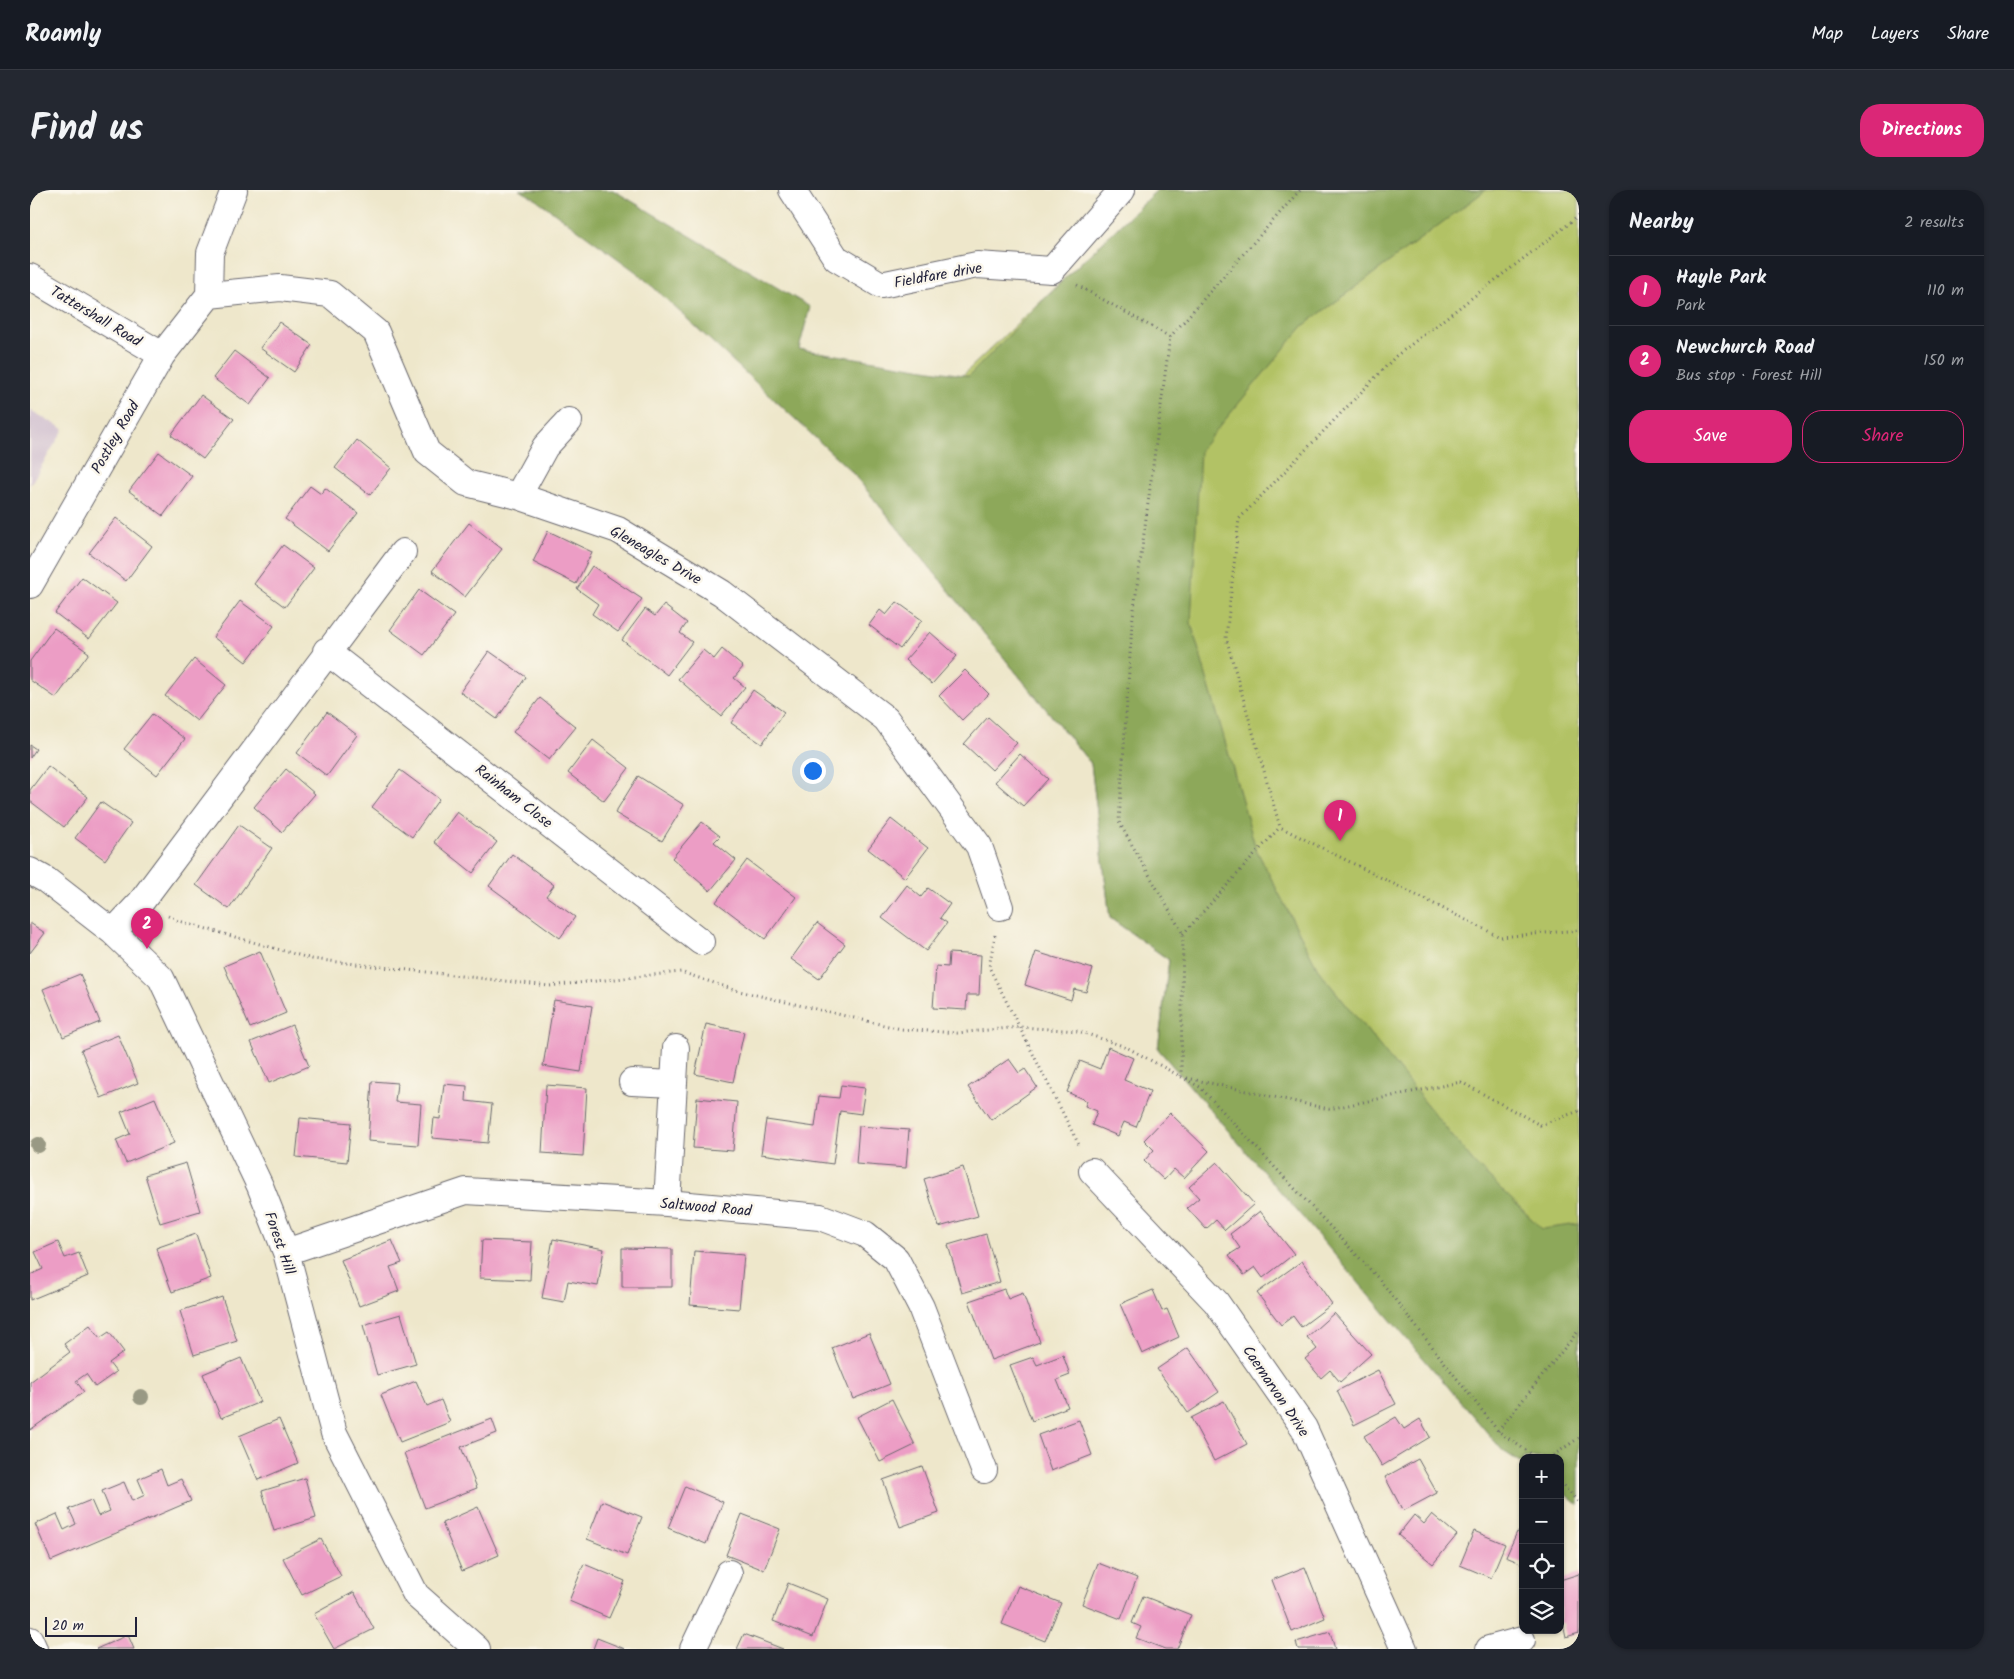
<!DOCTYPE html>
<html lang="en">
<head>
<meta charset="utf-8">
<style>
  body { margin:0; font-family:Kalam,sans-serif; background:#242831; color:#f1f3f6 }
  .controls { position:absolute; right:15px; bottom:15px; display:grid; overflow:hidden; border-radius:10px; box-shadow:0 1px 4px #0004 }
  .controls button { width:45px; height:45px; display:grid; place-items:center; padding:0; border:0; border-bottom:1px solid #363941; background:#171b24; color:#f1f3f6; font:25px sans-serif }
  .scale { position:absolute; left:15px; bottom:12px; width:92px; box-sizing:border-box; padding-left:5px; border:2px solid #22223b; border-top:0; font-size:14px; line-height:18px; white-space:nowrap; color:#22223b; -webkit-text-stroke:4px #fbf7ec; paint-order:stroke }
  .you { position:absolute; left:782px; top:580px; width:18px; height:18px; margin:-12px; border:4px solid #fff; border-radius:50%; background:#1a73e8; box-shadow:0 0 0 8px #1a73e833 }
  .badge { display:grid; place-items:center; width:32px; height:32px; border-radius:50%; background:#db2777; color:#fff; font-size:16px; font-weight:700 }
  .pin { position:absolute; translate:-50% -41px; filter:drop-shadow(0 1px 2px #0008) }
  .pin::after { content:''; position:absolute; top:26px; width:18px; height:15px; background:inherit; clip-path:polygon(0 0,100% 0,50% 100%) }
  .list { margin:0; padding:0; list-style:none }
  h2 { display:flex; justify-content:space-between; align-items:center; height:65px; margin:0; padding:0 20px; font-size:21px }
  h2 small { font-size:16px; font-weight:400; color:#9ea1a6 }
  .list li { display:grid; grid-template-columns:32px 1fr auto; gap:15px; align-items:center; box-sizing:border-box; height:70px; padding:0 20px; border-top:1px solid #363941 }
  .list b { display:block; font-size:19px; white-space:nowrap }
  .list p { margin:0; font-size:16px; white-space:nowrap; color:#9ea1a6 }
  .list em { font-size:16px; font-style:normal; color:#9ea1a6 }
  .actions { display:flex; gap:10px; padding:15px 20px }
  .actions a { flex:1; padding:11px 0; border:1px solid #db2777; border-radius:20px; text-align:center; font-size:18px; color:#db2777 }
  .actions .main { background:#db2777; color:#fff }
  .icon { flex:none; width:28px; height:28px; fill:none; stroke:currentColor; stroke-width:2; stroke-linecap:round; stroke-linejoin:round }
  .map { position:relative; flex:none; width:1549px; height:1459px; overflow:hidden; border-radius:20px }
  header { display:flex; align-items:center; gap:30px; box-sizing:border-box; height:70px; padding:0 25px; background:#171b24; border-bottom:1px solid #363941 }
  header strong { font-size:24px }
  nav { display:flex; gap:28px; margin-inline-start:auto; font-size:18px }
  .intro { display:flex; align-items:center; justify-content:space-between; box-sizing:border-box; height:120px; padding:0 30px }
  h1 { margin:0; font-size:35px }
  .button { padding:12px 22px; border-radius:20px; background:#db2777; color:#fff; font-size:18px; font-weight:700 }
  main { display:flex; gap:30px; padding:0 30px }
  aside { flex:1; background:#171b24; border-radius:20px; box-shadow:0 1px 4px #0004 }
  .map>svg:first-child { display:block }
  .industrial { fill:#cfbdce }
  .green { fill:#b2c265; stroke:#6a7250 }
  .forest { fill:#8da85a; stroke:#58654a }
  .building { fill:#ec9dc5 }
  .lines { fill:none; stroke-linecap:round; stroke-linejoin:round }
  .street-casing { stroke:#69676d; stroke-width:28 }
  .path { stroke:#69676d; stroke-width:3; stroke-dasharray:1 4; stroke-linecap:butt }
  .street { stroke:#fff; stroke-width:26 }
  .tree { fill:#999984 }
  .labels { text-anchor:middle; stroke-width:5; stroke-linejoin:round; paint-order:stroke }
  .street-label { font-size:15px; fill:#22223b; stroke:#fbf7ec }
</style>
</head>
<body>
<header>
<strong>Roamly</strong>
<nav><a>Map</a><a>Layers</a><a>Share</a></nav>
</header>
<div class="intro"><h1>Find us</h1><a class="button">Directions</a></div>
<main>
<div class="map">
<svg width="1549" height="1459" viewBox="0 0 1549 1459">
  <rect width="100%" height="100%" fill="#fbf7ec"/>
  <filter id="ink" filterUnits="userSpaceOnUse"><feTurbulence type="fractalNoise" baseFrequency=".02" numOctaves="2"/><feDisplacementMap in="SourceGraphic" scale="10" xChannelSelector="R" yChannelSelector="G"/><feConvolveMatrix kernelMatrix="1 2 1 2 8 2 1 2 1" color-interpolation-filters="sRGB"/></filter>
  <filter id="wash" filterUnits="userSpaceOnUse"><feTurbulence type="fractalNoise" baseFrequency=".0096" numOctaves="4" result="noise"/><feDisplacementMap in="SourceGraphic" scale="20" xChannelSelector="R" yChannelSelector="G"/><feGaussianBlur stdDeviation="1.12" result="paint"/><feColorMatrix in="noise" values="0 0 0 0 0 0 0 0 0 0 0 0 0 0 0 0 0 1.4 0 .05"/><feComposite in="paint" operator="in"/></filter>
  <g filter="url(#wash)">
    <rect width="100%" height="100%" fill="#eee7cb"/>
    <!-- industrial -->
    <path class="industrial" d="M0,220L34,239L0,295Z"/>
    <!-- green -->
    <path class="green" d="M1127,0H1549V1216L1128,859L1139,770L1080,728L1061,574L821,281L935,183Z"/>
    <!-- forest -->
    <path class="forest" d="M489,0H583L780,117L769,159L939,186L1035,88L1127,0H1456L1273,136L1170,260L1161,433L1226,659L1289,781L1444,973L1512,1039L1549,1034V1316L1530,1300V1268H1493V1274L1473,1261L1128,859L1139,770L1080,728L1061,574L821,281L609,84L503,7Z"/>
    <g id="blocks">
      <!-- building -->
      <path class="building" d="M249,132L282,155L264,182L230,158Z
        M204,161L240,188L220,215L183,188Z
        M171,205L204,229L173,269L141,245Z
        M327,250L361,278L340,305L305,278Z
        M129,262L162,286L133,326L99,301Z
        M280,296L291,304L295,298L328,323L298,361L255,329Z
        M86,328L122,356L96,391L59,363Z
        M439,333L472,359L435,407L402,381Z
        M518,341L562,362L546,394L503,372Z
        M253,355L284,378L255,417L224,394Z
        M562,376L612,409L588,442L562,424L568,414L547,399Z
        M52,387L87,413L59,449L25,423Z
        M389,400L424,425L394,465L360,440Z
        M210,411L244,436L216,472L183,447Z
        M867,412L892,430L870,459L839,435L850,420L856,425Z
        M634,415L657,433L650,443L662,452L637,485L592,450L615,419L625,426Z
        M24,438L59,463L26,508L0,490V471Z
        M900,442L927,466L902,494L875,470Z
        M692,459L713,477L704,488L715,497L691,526L648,489L673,460L684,469Z
        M459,461L496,487L467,529L430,502Z
        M164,469L196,495L167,531L135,506Z
        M935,480L959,504L932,530L909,506Z
        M723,500L754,522L732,554L701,533Z
        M510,508L546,537L519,570L483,542Z
        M297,522L327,545L297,586L267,563Z
        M122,524L155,549L127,585L94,559Z
        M958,527L987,553L962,580L934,554Z
        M563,550L599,578L574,611L538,583Z
        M0,555L6,559L0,568Z
        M990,564L1018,589L993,616L965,592Z
        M18,576L58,607L34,637L0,611V600Z
        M256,579L285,604L252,642L224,617Z
        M370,580L409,609L382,647L342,617Z
        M608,586L654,615L632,651L585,623Z
        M71,612L101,633L75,670L45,648Z
        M427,622L467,652L443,683L404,652Z
        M861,629L898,658L875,688L838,659Z
        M672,632L690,646L684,652L706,670L680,701L642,668Z
        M209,635L242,658L199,719L166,695Z
        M482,664L524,695L516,706L545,727L530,748L459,696Z
        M717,670L766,707L735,749L686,712Z
        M877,695L891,707L898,698L920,714L910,728L917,733L896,761L852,728Z
        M0,733L15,743L0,763Z
        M787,733L815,754L789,789L761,769Z
        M230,761L256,823L220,838L194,776Z
        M1006,762L1063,779L1056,802L1044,799L1041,810L995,795Z
        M919,763L951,765L949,805H937L936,820L903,818L906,776L918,777Z
        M50,784L70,832L33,847L13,799Z
        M524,810L562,816L551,882L513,876Z
        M676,834L714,842L703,892L665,884Z
        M262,835L279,876L239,893L221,852Z
        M88,845L108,893L71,908L51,860Z
        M1078,857L1103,868L1094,890L1120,901L1106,937L1094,932L1088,946L1062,935L1067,921L1055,916L1057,911L1037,902L1050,871L1070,879Z
        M979,869L989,883L995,879L1007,897L961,930L938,897Z
        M342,891L367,893L365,912L391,914L388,955L338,951Z
        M414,894L437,896L436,911L462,914L458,953L402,948L404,928L410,929Z
        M516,895L557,898L553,966L512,963Z
        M811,895L835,898L831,924L810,921L803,974L731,964L736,930L785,937L789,906L809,908Z
        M125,908L144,953L96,973L86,950L100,944L91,922Z
        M667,908L707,912L703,961L663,958Z
        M1140,923L1179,961L1154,988L1144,979L1134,990L1114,971L1124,960L1114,950Z
        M270,928L321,933L317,972L266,967Z
        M829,936L879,940L876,978L826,974Z
        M1187,972L1224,1014L1195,1040L1186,1030L1176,1039L1157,1018L1169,1008L1159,997Z
        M156,973L170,1021L130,1033L115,985Z
        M933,977L948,1026L909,1037L894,989Z
        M1230,1021L1264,1064L1233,1088L1225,1077L1214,1085L1199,1065L1210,1058L1200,1044Z
        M166,1044L181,1088L142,1102L126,1058Z
        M956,1044L970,1092L932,1103L918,1055Z
        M523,1049L574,1059L568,1096L538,1091L534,1112L512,1108Z
        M362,1050L372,1073L360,1077L369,1101L329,1116L311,1070Z
        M452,1050L502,1052L500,1090L450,1088Z
        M28,1052L35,1068L49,1063L58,1086L0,1110V1085L13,1079L5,1062Z
        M592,1058L642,1059V1097H592Z
        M664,1061L714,1065L709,1119L660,1115Z
        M1272,1071L1302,1114L1271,1137L1263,1126L1251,1135L1227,1103Z
        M974,1099L978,1109L993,1103L1010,1152L961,1170L939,1111Z
        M1123,1100L1132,1121L1137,1119L1149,1147L1112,1164L1090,1114Z
        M192,1107L207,1151L164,1165L150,1121Z
        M1304,1123L1341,1164L1310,1192L1300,1180L1291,1188L1275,1169L1287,1159L1277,1147Z
        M371,1124L386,1174L347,1185L333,1135Z
        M60,1135L70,1148L79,1142L94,1162L79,1173L86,1182L65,1197L56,1184L46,1191L54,1202L0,1240V1192L40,1162L34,1154Z
        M839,1143L860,1194L823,1209L802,1158Z
        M1158,1158L1189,1202L1158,1223L1127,1179Z
        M1033,1165L1040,1185L1027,1190L1038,1217L1002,1231L980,1175L1003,1167L1007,1175Z
        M211,1168L230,1212L191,1228L173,1184Z
        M1348,1180L1366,1214L1324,1235L1307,1201Z
        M386,1191L397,1216L411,1210L420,1232L370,1252L351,1205Z
        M862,1209L885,1255L850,1272L827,1227Z
        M1194,1211L1217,1254L1184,1271L1161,1228Z
        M1366,1227L1374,1239L1390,1229L1400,1247L1352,1276L1334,1246Z
        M249,1229L268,1273L228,1290L209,1246Z
        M462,1229L467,1243L431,1257L447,1298L395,1318L374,1263Z
        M1049,1230L1062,1265L1021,1281L1008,1245Z
        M1388,1269L1407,1303L1373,1321L1355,1287Z
        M892,1276L909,1323L870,1337L853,1290Z
        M131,1279L137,1295L151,1289L161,1311L21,1371L5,1334L27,1324L34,1340L46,1334L39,1319L61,1310L68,1326L80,1321L72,1301L94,1292L102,1311L115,1305L108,1289Z
        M275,1288L286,1328L244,1341L232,1301Z
        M655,1296L693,1312L676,1354L638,1338Z
        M572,1311L612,1327L597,1365L557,1349Z
        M448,1317L469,1365L432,1381L412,1333Z
        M712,1324L750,1339L734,1380L696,1365Z
        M1402,1324L1427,1345L1403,1374L1368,1345L1384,1325L1394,1334Z
        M1444,1341L1475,1354L1461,1388L1430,1375Z
        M1487,1342L1493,1344V1374L1476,1367Z
        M291,1349L311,1386L272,1405L253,1368Z
        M1068,1373L1107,1388L1091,1429L1052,1414Z
        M554,1374L595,1391L579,1428L539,1411Z
        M1275,1377L1295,1428L1262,1442L1242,1390Z
        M1549,1384V1443L1536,1447L1533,1433H1530V1390Z
        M758,1393L798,1409L783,1447L743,1431Z
        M988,1396L1031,1413L1015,1451L972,1434Z
        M324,1402L344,1439L304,1459L284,1424Z
        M1113,1406L1161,1425L1147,1459H1135L1106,1448L1111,1437L1102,1433Z
        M1300,1442L1305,1459H1268L1266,1452Z
        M714,1444L753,1459H707Z
        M98,1445L104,1459H66Z
        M567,1448L595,1459H563Z"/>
    </g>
  </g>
  <g filter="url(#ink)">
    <use href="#blocks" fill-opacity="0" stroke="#69676d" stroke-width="1"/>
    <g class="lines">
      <defs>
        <path id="street" d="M762,0L806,68L851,95L947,75L1022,80L1092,0
          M0,87L132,165
          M179,105L250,98L300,104L346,142L397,262L436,293L488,306L588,340L692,403L856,529L949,656L970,717
          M179,105L180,63L204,0
          M488,306L515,257L539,231
          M0,395L132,165L179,105
          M296,461L671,752
          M0,681L16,690L83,742L131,788L230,996L256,1062L304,1243L386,1405L447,1459
          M83,742L111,712L373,362
          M602,892L644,894
          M1062,981L1186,1112L1274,1238L1374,1459
          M637,1013L646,858
          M256,1062L436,1001L637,1013L790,1027L835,1044L866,1069L891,1117L954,1280
          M0,1450L4,1459
          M663,1459L699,1383
          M1459,1459L1492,1450"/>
      </defs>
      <!-- street casing -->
      <use href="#street" class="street-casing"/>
      <!-- path -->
      <path class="path" d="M1549,26L1366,166L1209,329L1196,448L1250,637L1470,747L1549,740
        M1047,95L1140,147L1102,434L1089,632L1153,744L1151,886
        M1140,147L1270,0
        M138,726L149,731L282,769L519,796L651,782L705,800L871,839L927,843L990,837L1048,841L1096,857L1170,897L1349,1089L1468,1241L1507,1268
        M1153,744L1250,637
        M965,745L959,777L1050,957
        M1157,888L1299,919L1431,892L1510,935L1549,921
        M1468,1241L1549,1140
        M1519,1268L1549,1248
        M1530,1292L1549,1313"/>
      <!-- street -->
      <use href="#street" class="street"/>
    </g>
    <!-- trees -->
    <g class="tree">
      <circle cx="8" cy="955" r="8"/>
      <circle cx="111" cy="1207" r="8"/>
    </g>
  </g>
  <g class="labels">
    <!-- street labels -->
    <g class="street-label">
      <text transform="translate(908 85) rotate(-10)" y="5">Fieldfare drive</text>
      <text transform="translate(66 126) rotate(31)" y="5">Tattershall Road</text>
      <text transform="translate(85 247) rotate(-60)" y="5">Postley Road</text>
      <text transform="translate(626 365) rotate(30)" y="5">Gleneagles Drive</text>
      <text transform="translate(484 606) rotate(38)" y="5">Rainham Close</text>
      <text transform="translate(676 1017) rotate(5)" y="5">Saltwood Road</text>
      <text transform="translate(250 1053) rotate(71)" y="5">Forest Hill</text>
      <text transform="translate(1246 1201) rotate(56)" y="5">Caernarvon Drive</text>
    </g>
  </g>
</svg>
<div class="controls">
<button>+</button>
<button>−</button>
<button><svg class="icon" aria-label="locate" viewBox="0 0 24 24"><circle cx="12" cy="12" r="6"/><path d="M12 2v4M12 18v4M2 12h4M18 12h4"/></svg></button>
<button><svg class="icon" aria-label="layers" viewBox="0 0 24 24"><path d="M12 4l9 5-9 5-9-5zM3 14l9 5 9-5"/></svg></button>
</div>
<div class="scale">20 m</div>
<div class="you"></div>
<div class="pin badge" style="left:1310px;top:651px">1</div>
<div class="pin badge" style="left:117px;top:759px">2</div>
</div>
<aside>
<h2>Nearby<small>2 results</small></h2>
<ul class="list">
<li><span class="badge">1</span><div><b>Hayle Park</b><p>Park</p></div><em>110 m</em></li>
<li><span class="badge">2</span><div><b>Newchurch Road</b><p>Bus stop · Forest Hill</p></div><em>150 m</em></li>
</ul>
<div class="actions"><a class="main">Save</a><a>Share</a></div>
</aside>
</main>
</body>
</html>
